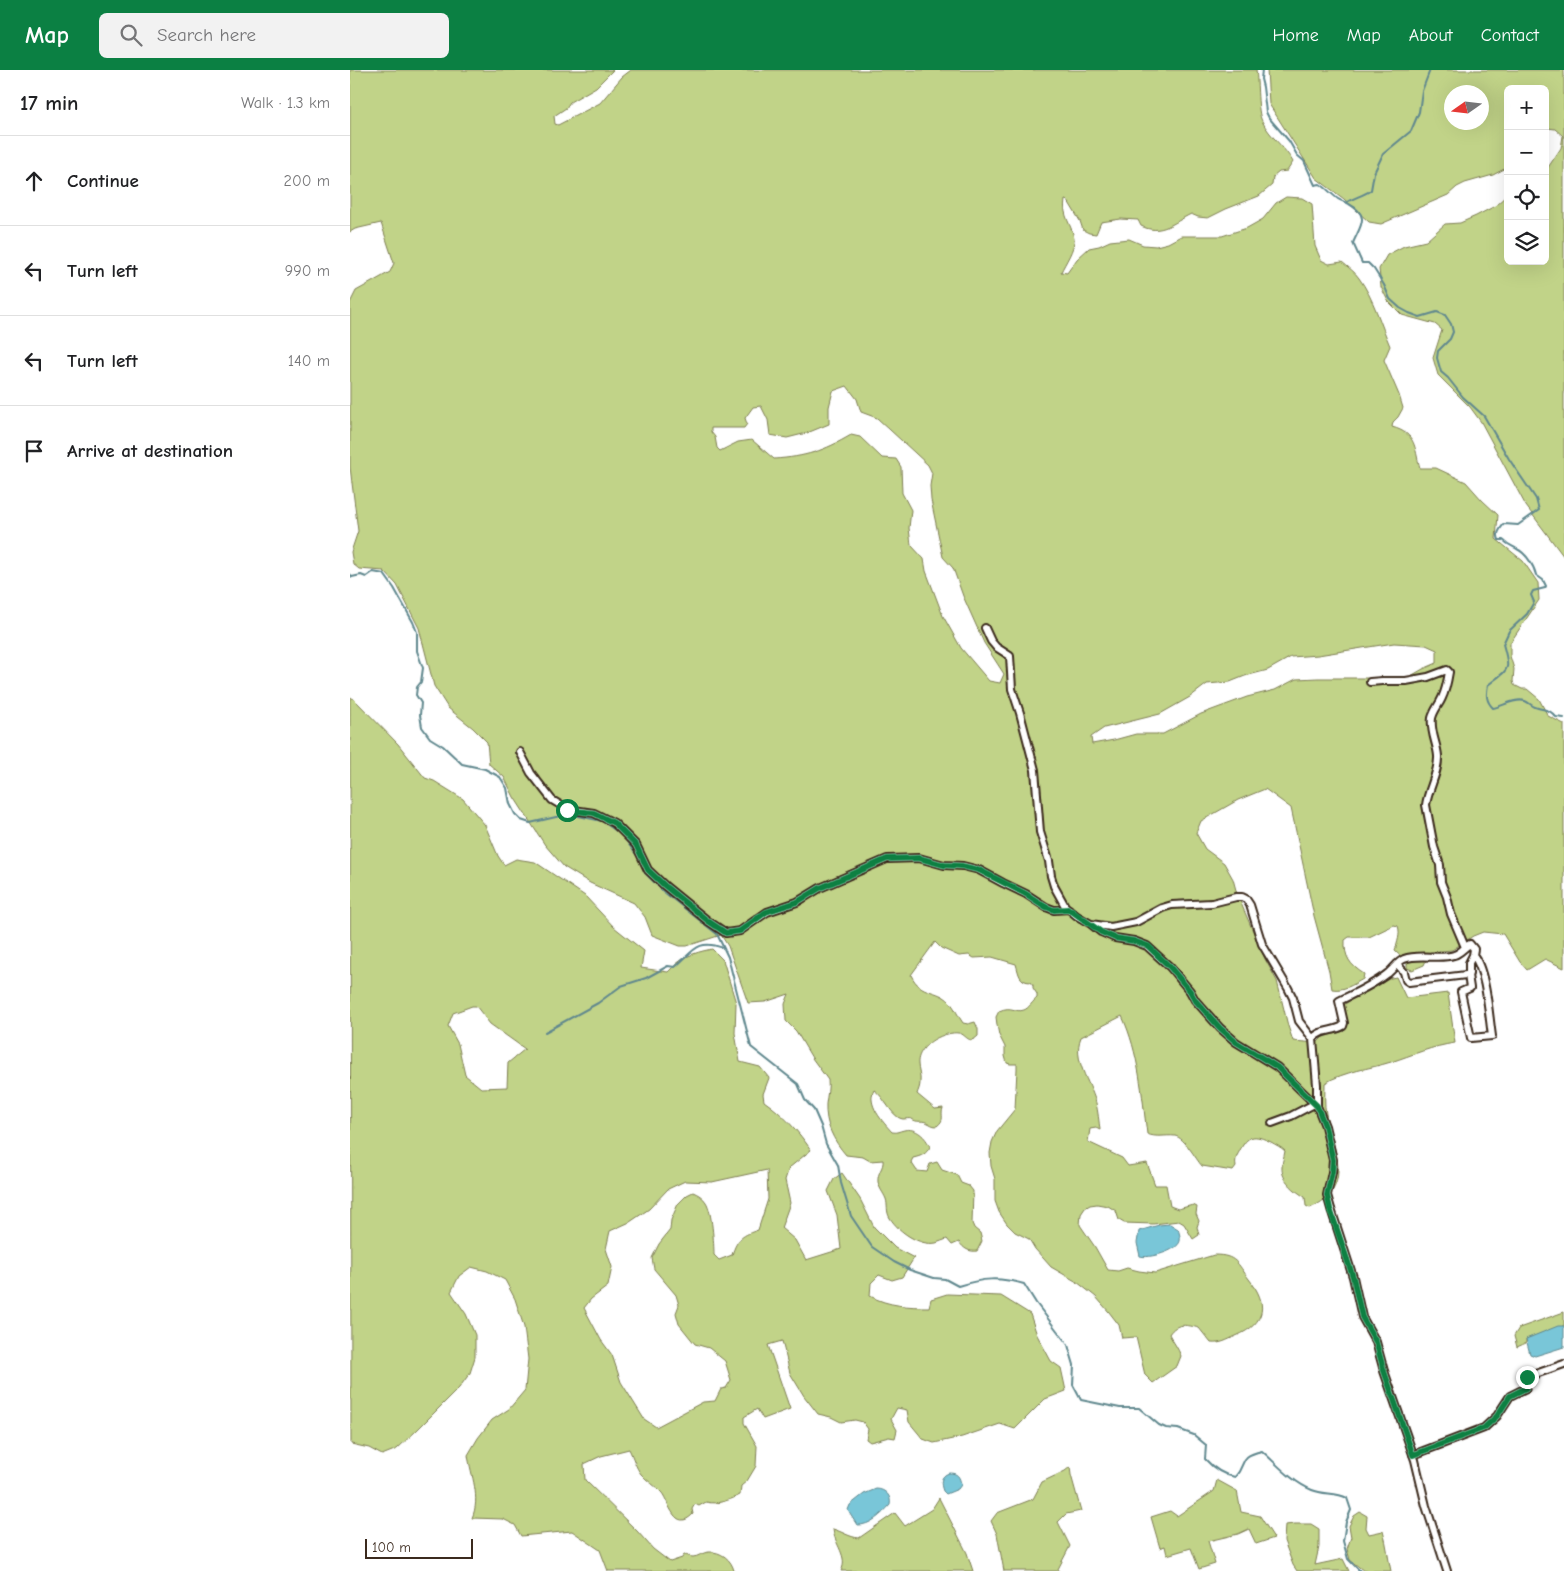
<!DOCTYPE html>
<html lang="en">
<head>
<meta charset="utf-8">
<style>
  body { margin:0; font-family:"Comic Neue",sans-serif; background:#f2f2f2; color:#202124 }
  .controls { position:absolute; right:15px; top:15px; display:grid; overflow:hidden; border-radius:8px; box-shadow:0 5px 20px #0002 }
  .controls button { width:45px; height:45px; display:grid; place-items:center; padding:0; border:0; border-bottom:1px solid #e0e0e0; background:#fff; color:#202124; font:25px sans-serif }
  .compass { position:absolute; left:1094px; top:15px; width:45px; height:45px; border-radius:50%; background:#fff; box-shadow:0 5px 20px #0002; rotate:256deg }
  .scale { position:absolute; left:15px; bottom:12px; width:108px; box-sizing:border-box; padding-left:5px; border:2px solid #3b2a1e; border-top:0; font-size:14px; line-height:18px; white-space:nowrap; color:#3b2a1e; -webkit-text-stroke:4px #fff; paint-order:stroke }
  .stop { position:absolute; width:15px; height:15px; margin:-11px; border:4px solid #0b8043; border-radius:50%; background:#fff }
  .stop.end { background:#0b8043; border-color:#fff; box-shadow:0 1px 5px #0008 }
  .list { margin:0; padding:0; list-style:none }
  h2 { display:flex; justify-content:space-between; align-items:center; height:65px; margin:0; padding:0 20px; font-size:21px }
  h2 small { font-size:16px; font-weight:400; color:#757577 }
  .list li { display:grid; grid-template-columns:32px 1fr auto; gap:15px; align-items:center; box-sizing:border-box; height:90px; padding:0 20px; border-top:1px solid #e0e0e0 }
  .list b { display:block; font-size:19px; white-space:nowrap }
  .list em { font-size:16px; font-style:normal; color:#757577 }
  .icon { flex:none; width:28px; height:28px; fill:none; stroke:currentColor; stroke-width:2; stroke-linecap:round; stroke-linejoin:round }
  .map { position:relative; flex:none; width:1214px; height:1501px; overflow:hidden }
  header { display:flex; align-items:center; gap:30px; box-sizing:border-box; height:70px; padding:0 25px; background:#0b8043; color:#fff }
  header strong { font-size:24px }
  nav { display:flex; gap:28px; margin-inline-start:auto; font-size:18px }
  .search { width:350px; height:45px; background:#f2f2f2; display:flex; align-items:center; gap:12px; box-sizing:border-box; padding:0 18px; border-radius:8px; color:#757577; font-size:19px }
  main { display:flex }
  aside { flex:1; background:#fff }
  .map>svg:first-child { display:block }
  .green { fill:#c1d388; stroke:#7e7e53; fill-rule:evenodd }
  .water { fill:#79c6d8; stroke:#60888e }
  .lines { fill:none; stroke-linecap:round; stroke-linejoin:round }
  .stream { stroke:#60888e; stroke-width:2 }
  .street-casing { stroke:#3b2a1e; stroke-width:10 }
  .street { stroke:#fff; stroke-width:6 }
  .route { stroke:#0b8043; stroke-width:6 }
</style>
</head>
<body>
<header>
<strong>Map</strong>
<div class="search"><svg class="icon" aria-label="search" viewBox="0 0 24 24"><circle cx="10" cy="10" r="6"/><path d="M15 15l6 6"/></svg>Search here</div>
<nav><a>Home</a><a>Map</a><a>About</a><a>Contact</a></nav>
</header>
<main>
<aside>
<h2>17 min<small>Walk · 1.3 km</small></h2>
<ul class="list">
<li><svg class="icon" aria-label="ahead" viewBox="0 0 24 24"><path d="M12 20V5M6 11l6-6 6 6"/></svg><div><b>Continue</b></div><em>200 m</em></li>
<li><svg class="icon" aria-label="left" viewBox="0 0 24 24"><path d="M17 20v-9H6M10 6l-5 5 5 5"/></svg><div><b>Turn left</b></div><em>990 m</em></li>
<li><svg class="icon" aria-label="left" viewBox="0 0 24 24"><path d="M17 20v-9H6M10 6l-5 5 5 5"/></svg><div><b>Turn left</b></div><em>140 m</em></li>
<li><svg class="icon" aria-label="arrive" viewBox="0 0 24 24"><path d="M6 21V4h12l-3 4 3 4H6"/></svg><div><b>Arrive at destination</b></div></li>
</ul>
</aside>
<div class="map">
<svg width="1214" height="1501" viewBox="0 0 1214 1501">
  <rect width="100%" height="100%" fill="#fff"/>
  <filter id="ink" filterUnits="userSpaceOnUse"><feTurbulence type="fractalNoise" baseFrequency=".02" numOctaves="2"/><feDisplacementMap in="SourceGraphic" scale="10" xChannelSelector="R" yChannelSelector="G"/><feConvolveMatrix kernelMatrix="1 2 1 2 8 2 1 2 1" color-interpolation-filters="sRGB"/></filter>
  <g filter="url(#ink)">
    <!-- green -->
    <path class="green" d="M0,0H263L246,17L220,32L216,38L204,46L205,54L208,55L250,33L272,7L281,0H906C908,12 907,42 912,51C920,67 935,77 943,92L937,101L929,102L923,107L922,115L909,126L876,139L858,148L848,147L841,144C824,152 811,166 791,156L788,150L771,149L751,152L746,164L739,163L733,160L730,151L718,131L715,130C712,147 722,154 724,169C725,179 715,193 711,202L717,203L727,189L739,178L749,176L760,171L779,169L793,175L806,176L818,173L831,166H872L897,158L913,149L926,133L936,127L952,128L962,134L965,176L971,190L979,194L992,192C998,197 1005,202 1009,208C1023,227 1031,255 1040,276L1034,290L1049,325L1053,338L1048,347L1043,352L1042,357C1067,364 1064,377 1070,398H1086L1116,412L1132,430L1148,445L1146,469L1173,491L1188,513L1189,530L1160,573V586L1164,599L1163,611L1164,615L1172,619H1177L1189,629L1198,646L1214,654V898L1195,889L1177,900L1170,892L1153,864L1133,862L1123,866L1102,880L1080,882L1074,895L1062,900L1057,898V892L1045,881C1047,873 1051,864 1048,856L1044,855L1019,867H999L995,870C994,887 1000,895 1014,904L1013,909C1003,915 993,921 982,919L979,901L964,846L941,738L915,719L888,730L851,751L846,763L855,779L874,793L883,809L887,824L915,889L927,911L938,956L943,971L967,973L973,967L994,961L997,957L992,936L1013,922L1041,908L1046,907L1056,928L1098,923L1105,973C1083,976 1062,985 1041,992C1019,999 995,1001 975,1013C975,1024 974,1034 976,1044C983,1080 1006,1118 960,1138L956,1136L955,1127C945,1121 931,1110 932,1097C932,1092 934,1087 935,1081C931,1077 926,1075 921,1072C904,1064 898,1064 889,1082C886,1087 885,1091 886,1097L883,1101L852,1096C845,1088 835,1068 825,1066C815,1065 806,1068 797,1064C792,1024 789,983 772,946L731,967C722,990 740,1011 746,1033C748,1042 749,1051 750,1060L746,1058L740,1059L738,1072L772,1088L778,1096L797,1093L805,1115H816L820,1136L828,1139L843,1135L847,1137L846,1144L849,1151L847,1157L849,1165L843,1169L834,1154L829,1151L803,1154L774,1153L769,1150L766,1141L758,1136L747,1134L740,1135L735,1138L731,1144L730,1155L745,1177L758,1200L768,1201L777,1198L789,1201L805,1203L864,1185C886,1185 887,1193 899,1209C918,1233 917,1253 886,1266C877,1270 871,1274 861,1273L849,1258C837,1255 827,1252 819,1264C823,1272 828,1278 831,1286L827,1296L803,1313L795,1305L786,1267L772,1268L769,1255L759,1242L746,1227L727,1212L701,1197L685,1179L679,1169L665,1162L657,1154L649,1142L645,1131V1109L641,1096L640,1083L642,1072L647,1061L665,1039L667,999V994H660L657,993L655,986V977L649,965L647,955L646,947L649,941C662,935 665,943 674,940C679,938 683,931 687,928V924L683,918V915L681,912C669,912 669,904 666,894L642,887L624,888L619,885L609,886L591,878L585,872L561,905C571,926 587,918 600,932C605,938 608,946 613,953L618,954L625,952L628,959V966C618,976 616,963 608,963C603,962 593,965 589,967C579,971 567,982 568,994C568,1000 571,1006 570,1013C570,1017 568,1021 567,1024L585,1039L593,1038C590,1046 596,1049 587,1056C582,1056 581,1054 576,1052C571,1050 567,1053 562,1049C559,1048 556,1049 553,1049C542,1048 534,1026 524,1020C516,1034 533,1052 542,1062C547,1063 549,1061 554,1060C566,1057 576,1067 580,1077C576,1084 572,1086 563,1088L561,1092L567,1101L577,1102L580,1094L587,1092L592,1100L607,1105L611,1113L619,1116L623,1121L622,1153L624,1158L630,1163L632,1171L627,1181C619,1182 614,1179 609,1172L602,1175L597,1169C593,1170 590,1172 586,1173C569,1176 549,1162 540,1148C536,1142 538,1135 536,1129C533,1122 530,1120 528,1112C527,1102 534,1098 533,1090L520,1091L513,1087L496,1085C483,1070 475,1054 476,1034C477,1025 479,1018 478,1010L462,988L446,961L436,951L435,934L439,924L415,932L398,933L378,876L371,865L337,876H330L302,865L295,847L284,833L240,813L214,797L195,775L164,727L154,707L139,694L137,672L123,658L98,638L84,616L69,558L47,515L34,501L9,499L3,494L1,482L8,461L0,397V233L6,221L40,202L44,193L31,153L5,159L0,162ZM497,316L507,329L511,342L527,348L578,395L582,403L580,416L581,430L593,487L603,498L613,526L634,573L654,604L650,613L639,611L611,578L593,546L576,501L574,489L561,475L559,458L561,440L552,423L551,397L546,389L532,388L510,367L501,365C474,381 455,387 424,389L402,370L388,372L370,381L367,378L365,367L361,362V358H394L397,354L395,348L403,337L411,336L418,350L420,365L437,368L457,363L479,354V337L483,321ZM1044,573L1076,575L1087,580V593L1073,599L1059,607L1034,608H968L946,609L925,620L897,627L851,644L813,664H786L764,670L742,674L741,667L754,658L810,644L840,627L857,614L880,612L895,606L918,600L941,587L968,585Z
      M917,0H1214V487L1176,436L1131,352L1120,337L1088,305L1083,288L1092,260L1085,254L1052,245L1038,231L1031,217L1029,199L1037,185L1054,176L1076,171L1095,154L1110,153L1126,146L1145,136L1158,124V191H1195V102L1211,78L1213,66L1205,59L1198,58L1195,60V19H1158V97L1143,105L1115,113L1107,117L1098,125L1031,154L1019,152L994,129L966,108L919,34ZM1102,22H1132V52H1102Z
      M0,627L4,629L48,674L75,708L84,711L113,729L135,755L148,786L154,795L166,789L185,792L235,826L264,857L294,881L291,898L318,902C332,887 342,883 362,879L373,890L386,933L385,963L390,992L410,997L419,1008L413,1024L414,1031C434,1045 448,1061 461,1080L439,1098L435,1110L440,1133L431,1158L445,1170L456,1190L491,1179L487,1145L478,1121L484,1109L492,1103L510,1129L524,1157L545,1178L564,1188L552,1207L542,1210L529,1205L521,1213L520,1226C538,1236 559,1237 579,1237L581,1229L597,1224L651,1226L680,1244L687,1265L701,1291L711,1298L716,1321L695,1329L665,1359L650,1354L612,1367L584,1373L573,1369L559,1352L557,1340L547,1338L541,1349L547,1360L545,1368L539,1367L520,1372L516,1369L518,1359L513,1352L505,1350L491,1352L481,1347L468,1344L454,1326L440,1303L432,1271L418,1275L440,1339L413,1349L407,1339L394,1347V1353L407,1376L406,1396L397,1411L391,1416L390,1425C380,1430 367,1435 356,1432L349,1436L345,1434L342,1439L343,1444C325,1463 319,1432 312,1423C306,1416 297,1411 291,1404C286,1398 283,1387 279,1379L251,1386L234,1394L235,1410L287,1461L303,1479L320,1492L332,1488L334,1485C337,1485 340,1487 343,1487C348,1487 353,1482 359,1482C371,1481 382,1490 384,1501H258L250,1480L222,1461L171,1466L165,1455L153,1449L122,1448C131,1427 121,1406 118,1385L128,1368L142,1350L159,1339L175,1320L178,1289L174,1257L165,1229L155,1210L137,1201L121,1197L109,1206L101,1222L116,1244L125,1265V1287L120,1303L109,1318L67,1360L47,1379L32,1385L19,1378L1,1374ZM122,936H126L140,954L175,979L158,993L157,1017L131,1018L115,1005L108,974L98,956L103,943ZM417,1100L418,1129L408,1160C393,1165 387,1168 382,1185L369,1190L364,1185C364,1174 362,1141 356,1132C353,1127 348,1124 343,1122L337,1125L328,1134L321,1150L320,1160L309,1174L302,1188L304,1199L326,1225L329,1235L326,1243L329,1254L345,1274L359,1278L375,1291L381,1310L376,1318L371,1319L365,1331L353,1332L306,1357L294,1349L271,1312L262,1285L251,1270L234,1238L241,1229L258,1216L262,1197L256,1179L260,1161L280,1152L299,1139L318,1119L335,1111L362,1112Z
      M1214,1242V1256H1213L1176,1269V1273L1167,1277L1164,1266L1169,1258Z
      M720,1397L721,1405L731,1441L716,1444L708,1452L720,1476L708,1499L709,1501H654L647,1464L641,1451L647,1443L683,1429L692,1412L715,1401Z
      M867,1410L887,1421L891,1442L910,1446L924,1468L906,1474L899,1459L888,1464L858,1471L865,1494L849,1499L841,1478L817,1485L815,1476L810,1478L801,1447L820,1441L827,1446L864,1421Z
      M589,1428L617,1483L623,1501H491C499,1487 484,1474 483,1459C493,1462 499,1467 509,1468L545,1443L555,1456L582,1439Z
      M1010,1442L1017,1446L1016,1458L1019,1464L1033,1461C1037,1475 1038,1488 1041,1501H1014L1000,1490L997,1479L1001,1467L999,1456L1004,1446Z
      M945,1454H961L969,1459V1477L965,1495L993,1489L999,1501H947L943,1495L934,1471L935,1455Z"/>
    <!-- water -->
    <path class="water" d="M820,1154L828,1159C829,1162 831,1168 830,1171C828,1181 798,1189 790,1186L787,1173L789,1161L809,1155Z
      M1208,1256H1214V1277L1185,1286L1180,1284L1176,1269Z
      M599,1403C607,1403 610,1406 611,1415L608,1419L596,1424L593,1421C590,1413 590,1406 599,1403Z
      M526,1419C535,1419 542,1426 540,1435C532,1444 520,1456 507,1455L500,1444L498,1440L500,1435L514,1424Z"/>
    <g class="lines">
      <!-- stream -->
      <path class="stream" d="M912,0L911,9L913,17L916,42L919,48L939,71L947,85L954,91L965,115L970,114C977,118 982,125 988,129C991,131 996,132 999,134C1021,146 1010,156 1003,173L1012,193H1018L1024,199L1034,215L1040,229L1050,238L1059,243L1070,247L1087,242L1095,245L1101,254L1103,262L1100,269L1088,281L1087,288L1091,302L1098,308L1113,327L1134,346L1159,389L1186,429L1189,440L1168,455L1154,454C1150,459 1146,463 1149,470H1153C1158,475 1162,476 1167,479C1176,483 1184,496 1186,505L1193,510L1196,516L1195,518L1183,521L1181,525L1184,532L1177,544L1159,561L1153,574C1161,602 1159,598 1138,615C1136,625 1136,631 1143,638C1153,636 1165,628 1175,631C1178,632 1182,636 1185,637C1196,641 1198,638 1206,647L1214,648
        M997,132C1005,127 1013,126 1021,120L1024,103L1033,84L1061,61L1069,42L1072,21L1080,0
        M0,504L2,507L11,505L16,507L23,502L34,504L44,518L63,552L67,562V581L73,598L71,612L67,617L66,625L71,633L70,645L72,657L80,668L93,676L112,694L135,699L150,707L157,718L160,734L165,744L171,750L180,753L219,744L252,751L272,765L288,787L295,803L314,822L367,864L378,887L401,977L448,1014L455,1030L464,1040L471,1056L476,1074L488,1095L491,1113L501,1146L522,1177L544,1192L560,1200L584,1208L595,1209L608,1216C633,1208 649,1207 674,1214L686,1233L718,1275L724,1295L723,1315L731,1330L770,1338H789L809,1355L816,1358L828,1359L844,1365L856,1375L855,1389C864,1399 873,1405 885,1407C898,1392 887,1387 912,1381C928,1395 942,1412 962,1420C974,1425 986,1422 997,1428L1001,1440L996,1452L993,1471L998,1489L1010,1501
        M195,962L248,933L271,916L296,908L318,896L325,897C343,882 347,868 373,878"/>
      <defs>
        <path id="street" d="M635,558L641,571L646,577L660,586L662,619L670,643L685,700L690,762L699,791L701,806L704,816L715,836L727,846L741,854L761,857L786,852L812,838L822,835L862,833L886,827H892L896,829L900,835L912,874L938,918L943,928L949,951L963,969L967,1015V1036L975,1056L983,1090L982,1102L977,1125L981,1139L1003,1207L1012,1247L1026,1272L1034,1301L1065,1390L1076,1436L1097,1501
          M1020,612L1032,611H1056L1078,607L1097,600L1099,602C1098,608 1095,622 1092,628C1089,635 1084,640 1082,648C1080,662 1087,673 1088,686C1089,703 1078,719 1076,735L1084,777L1090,795L1091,812L1097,827L1101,844L1115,877
          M170,682L181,703L202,730L217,739L244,743L264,753L286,775L298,800L315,816L358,851L376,863L390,861L417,842L447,832L470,818L537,789L569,788L594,795L613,796L629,800L653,813L676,824L696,837L704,840L719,839
          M741,854L751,862L765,868L784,871L797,876L820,897L840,921L845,930L870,958L886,972L927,997L967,1036
          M1118,905L1120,918L1111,922L1121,968L1142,966C1139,946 1136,899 1123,885
          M963,969C969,959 984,962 993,956L994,953L989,931C1005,923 1023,915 1037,904C1043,900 1047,892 1054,889C1070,883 1088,890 1104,885C1111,883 1114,877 1120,874L1124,879L1123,885L1119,893V904L1116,905L1059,912L1056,910L1054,902L1047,894
          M922,1053L941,1046L966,1033
          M1063,1385L1134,1358L1147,1346L1160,1326L1176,1318L1175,1310L1177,1307L1214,1294"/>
      </defs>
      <!-- street casing -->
      <use href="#street" class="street-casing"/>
      <!-- street -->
      <use href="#street" class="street"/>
    </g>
  </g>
  <g class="lines" filter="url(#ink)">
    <!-- route -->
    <path class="route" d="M217,740L244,743L264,753L286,775L298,800L315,816L358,851L376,863L390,861L416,842L447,832L470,818L537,789L569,788L594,795L612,796L629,800L676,824L696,837L704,840L719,839L751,862L765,868L784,871L798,876L820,897L840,921L845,930L870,958L886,972L927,997L967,1036L975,1056L983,1090L982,1102L977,1125L980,1139L1003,1207L1012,1247L1026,1272L1034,1301L1063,1385L1134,1358L1147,1346L1160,1326L1176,1318L1175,1310L1177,1307"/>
  </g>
</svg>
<div class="controls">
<button>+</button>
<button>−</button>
<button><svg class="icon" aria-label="locate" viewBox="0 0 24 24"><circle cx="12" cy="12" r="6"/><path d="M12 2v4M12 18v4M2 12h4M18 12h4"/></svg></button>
<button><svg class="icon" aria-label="layers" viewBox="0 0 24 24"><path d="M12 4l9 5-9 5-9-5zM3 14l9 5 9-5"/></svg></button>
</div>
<svg class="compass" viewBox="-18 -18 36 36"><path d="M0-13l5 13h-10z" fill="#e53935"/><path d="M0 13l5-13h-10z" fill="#757577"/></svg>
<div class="scale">100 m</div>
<div class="stop" style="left:217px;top:740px"></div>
<div class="stop end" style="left:1177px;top:1307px"></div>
</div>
</main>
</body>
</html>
